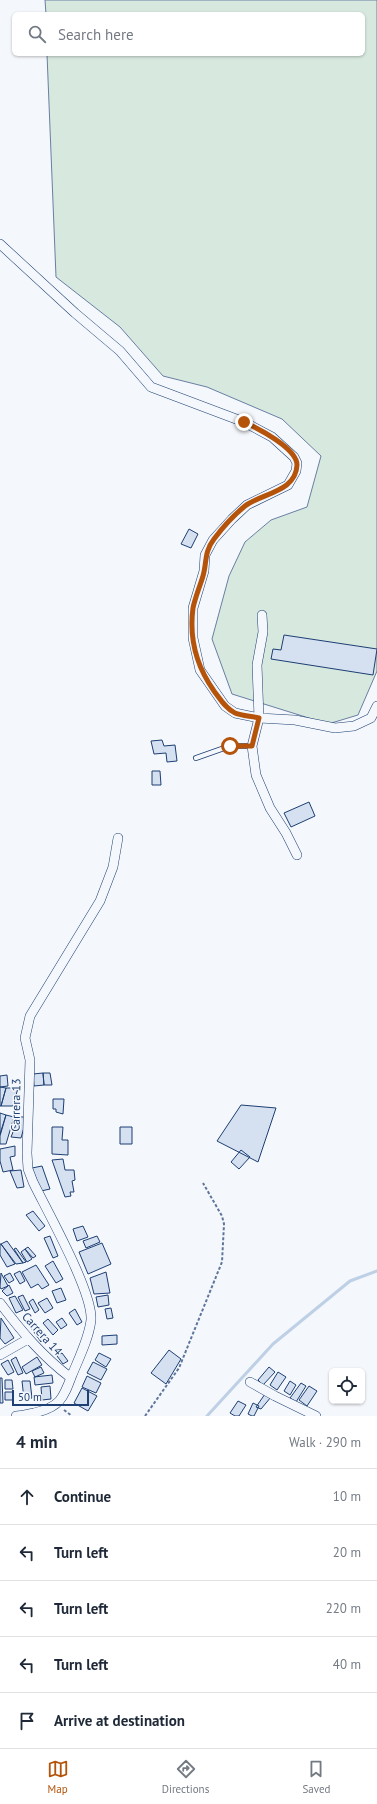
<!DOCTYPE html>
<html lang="en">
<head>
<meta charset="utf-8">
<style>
  body { margin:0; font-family:"PT Sans",sans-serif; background:#f2f2f3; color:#1f2937 }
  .controls { position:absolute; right:12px; bottom:12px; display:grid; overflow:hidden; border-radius:6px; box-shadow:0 1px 3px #0004 }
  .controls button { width:36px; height:36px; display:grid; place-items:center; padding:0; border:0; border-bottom:1px solid #e0e1e3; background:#fff; color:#1f2937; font:20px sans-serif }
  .scale { position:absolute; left:12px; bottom:10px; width:77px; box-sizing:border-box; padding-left:4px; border:2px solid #1d3f73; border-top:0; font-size:11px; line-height:14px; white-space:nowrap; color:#1d3f73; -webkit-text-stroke:3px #f4f7fb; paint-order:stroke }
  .stop { position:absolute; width:12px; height:12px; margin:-9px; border:3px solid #b45309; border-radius:50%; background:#fff }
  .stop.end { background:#b45309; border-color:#fff; box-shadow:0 1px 4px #0008 }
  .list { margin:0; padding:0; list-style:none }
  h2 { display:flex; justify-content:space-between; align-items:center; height:52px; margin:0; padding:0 16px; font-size:17px }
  h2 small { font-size:13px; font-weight:400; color:#747a83 }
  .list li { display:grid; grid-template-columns:26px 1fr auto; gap:12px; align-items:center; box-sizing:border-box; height:56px; padding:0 16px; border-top:1px solid #e0e1e3 }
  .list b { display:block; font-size:15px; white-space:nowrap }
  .list em { font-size:13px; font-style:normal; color:#747a83 }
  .icon { flex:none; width:22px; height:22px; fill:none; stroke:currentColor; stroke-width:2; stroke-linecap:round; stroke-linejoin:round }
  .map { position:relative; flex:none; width:377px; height:1416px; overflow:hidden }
  .search { position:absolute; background:#fff; box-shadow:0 1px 3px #0004; left:12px; right:12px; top:12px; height:44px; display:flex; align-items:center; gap:10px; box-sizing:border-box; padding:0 14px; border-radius:6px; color:#747a83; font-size:15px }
  .sheet { height:332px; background:#fff }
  nav { display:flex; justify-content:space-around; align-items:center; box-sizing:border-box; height:56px; border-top:1px solid #e0e1e3; background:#fff; font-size:11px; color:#747a83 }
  nav a { display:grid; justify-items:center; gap:2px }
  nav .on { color:#b45309 }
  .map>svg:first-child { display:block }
  .green { fill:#d7e8df; stroke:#687fa3 }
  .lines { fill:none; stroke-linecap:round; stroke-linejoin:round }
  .stream { stroke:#bed0e5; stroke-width:3 }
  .building { fill:#d5e0f0; stroke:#1d3f73 }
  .lane-casing { stroke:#1d3f73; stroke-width:6 }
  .street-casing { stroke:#1d3f73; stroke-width:10 }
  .path { stroke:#5e769c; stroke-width:2; stroke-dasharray:3 2; stroke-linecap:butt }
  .lane { stroke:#f4f7fb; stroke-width:4.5 }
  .street { stroke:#f4f7fb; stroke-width:9 }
  .route { stroke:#b45309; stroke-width:5 }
  .labels { text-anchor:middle; stroke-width:3; stroke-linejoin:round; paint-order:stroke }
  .street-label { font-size:12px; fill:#1d3f73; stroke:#f4f7fb }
</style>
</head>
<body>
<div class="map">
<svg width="377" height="1416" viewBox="0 0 377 1416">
  <rect width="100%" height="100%" fill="#f4f7fb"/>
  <!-- green -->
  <path class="green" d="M45,0H377V671L358,715L328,724L232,694L212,639L229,576L245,542L271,520L307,507L321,456L282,419L207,387L163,376L120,327L56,277L47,54H363V14H46Z"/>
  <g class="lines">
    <!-- stream -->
    <path class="stream" d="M207,1416L273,1344L350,1281L377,1271"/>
  </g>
  <!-- building -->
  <path class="building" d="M189,529L198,534L191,548L181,544Z
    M284,635L377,649L373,675L271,659L273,649L281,650Z
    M162,740L164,746L175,745L177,761L167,762L166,753L154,754L151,741Z
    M152,771H160L161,785H152Z
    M309,802L315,816L291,827L284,813Z
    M43,1073L44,1085L34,1086L33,1074Z
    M43,1073H50L52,1085H44Z
    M7,1075L8,1086L0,1087V1076Z
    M0,1087L6,1088L1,1106H0Z
    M6,1088H18L13,1106H1Z
    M53,1099H64L63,1114L56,1112V1109H53Z
    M241,1105L276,1108L258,1162L217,1141Z
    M0,1113L6,1115L0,1134Z
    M6,1115L14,1117L6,1144H0V1136Z
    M19,1117H27L21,1138L11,1137Z
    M52,1127H63L62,1140H68V1155L52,1154Z
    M120,1127H132V1144H120Z
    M15,1146V1156L10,1157L13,1170L3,1172L0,1161V1149Z
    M241,1150L250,1157L239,1169L231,1162Z
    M63,1159L65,1170H74L75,1180L72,1181L74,1192H70L71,1196L65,1197L52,1160Z
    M42,1166L50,1189L41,1191L32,1168Z
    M21,1170L24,1187L17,1188L10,1171Z
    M33,1211L45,1226L39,1231L26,1215Z
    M83,1226L88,1237L77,1241L73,1229Z
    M50,1236L58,1256L53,1258L44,1238Z
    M97,1236L100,1242L86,1248L83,1241Z
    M7,1241L23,1263L16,1264L1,1244Z
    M102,1243L111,1264L88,1274L79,1252Z
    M0,1244H1L15,1264L7,1267L0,1255Z
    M28,1247L36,1256L33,1258L25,1249Z
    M16,1248L26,1262L23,1263L14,1249Z
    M25,1249L32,1259L27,1262L21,1252Z
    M53,1261L63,1279L56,1283L45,1266Z
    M36,1265L49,1285L42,1289L38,1284L31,1288L22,1272Z
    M20,1271L25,1281L20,1284L14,1274Z
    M106,1272L110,1293L94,1294L90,1278Z
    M1,1273L8,1286L1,1289L0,1287Z
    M10,1273L14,1280L9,1283L4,1276Z
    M9,1285L13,1293L7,1296L2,1291Z
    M61,1288L66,1300L57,1303L52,1291Z
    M23,1295L30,1309L25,1311L18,1297Z
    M108,1295L109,1305L98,1307L96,1297Z
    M15,1296L23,1310L16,1313L9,1298Z
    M47,1298L53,1308L45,1313L38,1303Z
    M33,1299L39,1310L35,1313L29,1302Z
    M111,1308L113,1318L107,1319L105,1309Z
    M75,1309L82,1322L77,1325L69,1313Z
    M1,1318L14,1338L5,1344L0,1338Z
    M62,1318L67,1325L61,1329L56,1322Z
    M48,1319L58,1330L53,1335L43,1323Z
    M34,1322L46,1337L41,1342L29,1325Z
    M117,1335V1344L102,1345V1336Z
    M169,1350L181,1359L166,1384L151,1373Z
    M62,1353L68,1361L63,1364L57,1356Z
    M99,1353L111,1359L106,1367L95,1360Z
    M16,1357L23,1373L18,1375L11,1360Z
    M37,1357L42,1365L26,1374L22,1367Z
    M8,1360L14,1372L8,1375L1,1364Z
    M93,1362L107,1369L101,1380L87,1373Z
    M41,1367L44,1373L35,1377L32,1371Z
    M269,1367L275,1372L263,1385L258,1380Z
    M278,1372L286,1377L277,1390L270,1385Z
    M52,1375L53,1383L35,1385L34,1377Z
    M87,1376L101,1383L96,1393L82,1387Z
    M0,1378H2L3,1403H0Z
    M5,1380H12L13,1389H5Z
    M22,1381H30L32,1398L24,1399Z
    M290,1381L296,1385L290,1395L284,1391Z
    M301,1383L306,1386L296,1402L290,1398Z
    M50,1386L51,1399L42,1400L41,1387Z
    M309,1386L317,1391L307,1406L299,1400Z
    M82,1388L97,1396L88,1411L74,1403Z
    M5,1392H13V1400H5Z
    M265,1394L271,1397L261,1409L256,1407Z
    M238,1401L246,1405L239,1416H235L230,1413Z
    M253,1403L259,1406L254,1416H252L248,1414Z"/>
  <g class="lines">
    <defs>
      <path id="lane" d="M196,758L230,746H252"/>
      <path id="street" d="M0,244L75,313L120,351L151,387L244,422L272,437L294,457L297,463L296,471L288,485L247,505L232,519L213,540L205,555L204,571L193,608V638L200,670L225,706L235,713L259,718L295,720L335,728L354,726L371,718L377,706
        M262,615L263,632L257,665L259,718L252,746L256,775L270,808L286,833L297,855
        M0,1303C21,1331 42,1356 71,1378
        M0,1355L28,1339
        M250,1382L275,1396L316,1416
        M16,1416C22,1416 28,1414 34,1413C60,1407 63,1399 72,1375C79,1358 89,1338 91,1320C93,1292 47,1211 33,1182L28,1169L27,1153L30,1060L25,1038L30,1016L100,901L113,867L118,838"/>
    </defs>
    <!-- lane casing -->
    <use href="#lane" class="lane-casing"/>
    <!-- street casing -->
    <use href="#street" class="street-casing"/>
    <!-- path -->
    <path class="path" d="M64,1410L72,1416
      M145,1416L179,1368L222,1262L224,1224L222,1216L203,1183"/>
    <!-- lane -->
    <use href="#lane" class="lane"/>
    <!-- street -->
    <use href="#street" class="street"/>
  </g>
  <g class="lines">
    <!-- route -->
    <path class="route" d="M230,746H252L259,718C251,716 242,716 235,713C226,709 220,699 214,691C197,667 189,638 193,608C195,598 200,586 203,576C207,562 204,552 214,539C223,527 234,515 245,506C262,493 296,492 297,465C297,448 257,428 244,422"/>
  </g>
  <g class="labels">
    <!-- street labels -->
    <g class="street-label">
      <text transform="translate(16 1105) rotate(-89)" y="4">Carrera 13</text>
      <text transform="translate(42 1334) rotate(48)" y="4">Carrera 14</text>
    </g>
  </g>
</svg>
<div class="controls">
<button><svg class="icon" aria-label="locate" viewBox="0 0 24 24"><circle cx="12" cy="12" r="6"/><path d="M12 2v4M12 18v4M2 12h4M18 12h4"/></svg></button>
</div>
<div class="scale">50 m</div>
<div class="stop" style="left:230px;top:746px"></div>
<div class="stop end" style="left:244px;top:422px"></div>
<div class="search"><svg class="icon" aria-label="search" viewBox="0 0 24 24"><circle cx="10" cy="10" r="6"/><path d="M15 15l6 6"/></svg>Search here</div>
</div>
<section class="sheet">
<h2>4 min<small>Walk · 290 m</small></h2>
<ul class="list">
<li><svg class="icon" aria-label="ahead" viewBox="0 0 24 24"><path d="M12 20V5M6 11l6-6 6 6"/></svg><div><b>Continue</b></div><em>10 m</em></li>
<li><svg class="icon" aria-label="left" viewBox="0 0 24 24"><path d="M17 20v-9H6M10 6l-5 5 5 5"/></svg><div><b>Turn left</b></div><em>20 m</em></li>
<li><svg class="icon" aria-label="left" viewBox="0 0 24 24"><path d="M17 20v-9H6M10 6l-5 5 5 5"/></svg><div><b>Turn left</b></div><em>220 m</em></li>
<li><svg class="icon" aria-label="left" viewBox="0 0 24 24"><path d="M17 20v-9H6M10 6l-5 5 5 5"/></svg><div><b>Turn left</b></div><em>40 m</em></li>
<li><svg class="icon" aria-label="arrive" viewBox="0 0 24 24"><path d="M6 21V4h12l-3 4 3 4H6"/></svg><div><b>Arrive at destination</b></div></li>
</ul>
</section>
<nav>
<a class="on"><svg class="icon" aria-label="map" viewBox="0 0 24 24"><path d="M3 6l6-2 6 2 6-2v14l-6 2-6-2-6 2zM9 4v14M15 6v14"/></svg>Map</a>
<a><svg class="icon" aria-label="directions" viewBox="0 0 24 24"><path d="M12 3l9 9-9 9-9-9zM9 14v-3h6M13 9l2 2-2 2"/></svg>Directions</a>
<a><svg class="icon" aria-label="saved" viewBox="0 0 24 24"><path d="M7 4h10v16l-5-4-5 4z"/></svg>Saved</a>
</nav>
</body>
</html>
